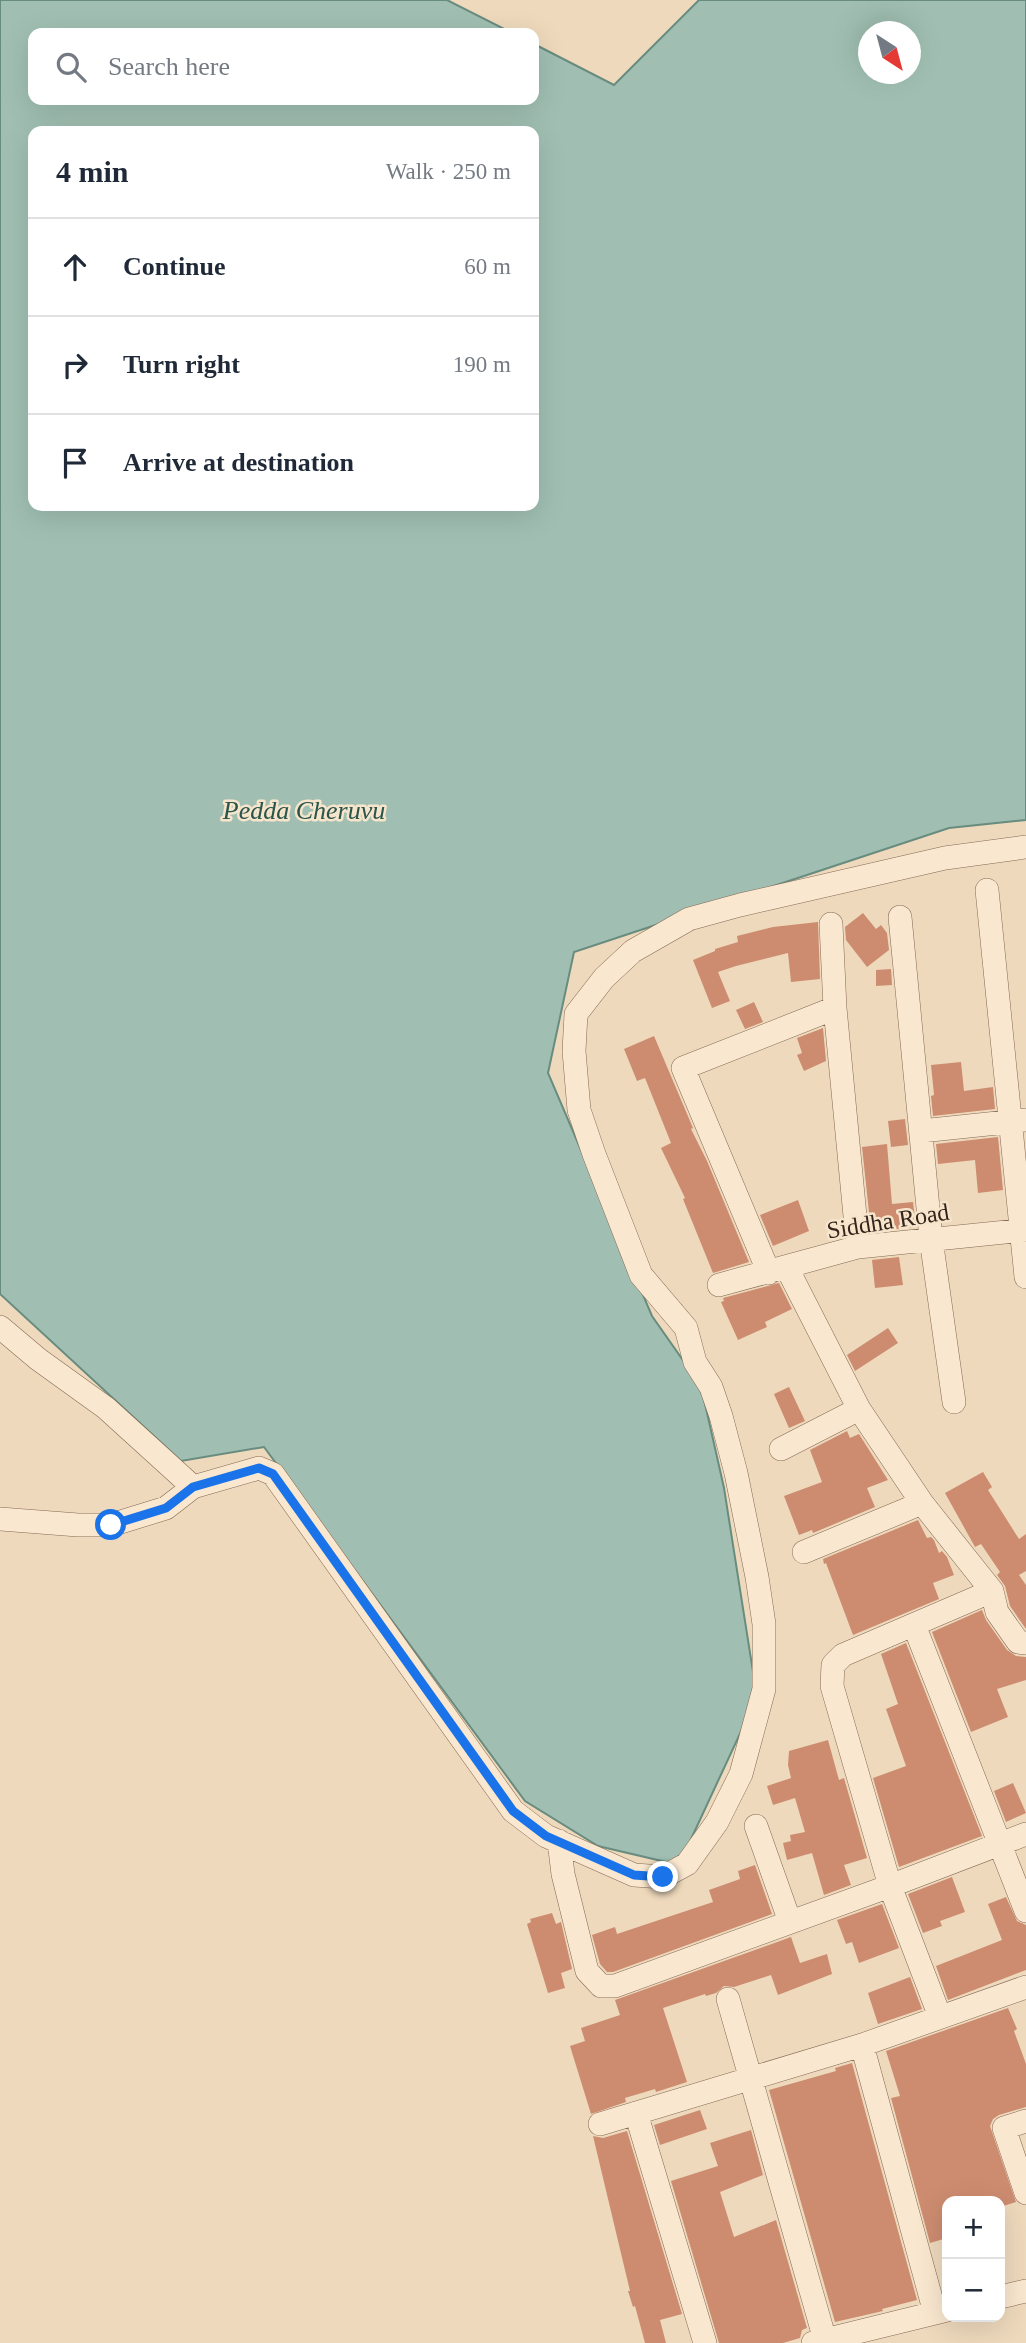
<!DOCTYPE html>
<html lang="en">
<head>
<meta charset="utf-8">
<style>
  body { margin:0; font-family:"Times New Roman",serif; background:#f6f6f7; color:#1f2937 }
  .controls { position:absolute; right:21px; bottom:21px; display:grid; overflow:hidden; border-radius:14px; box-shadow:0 7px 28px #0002 }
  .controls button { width:63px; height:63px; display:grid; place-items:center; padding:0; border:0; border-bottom:2px solid #e0e1e3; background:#fff; color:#1f2937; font:35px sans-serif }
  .compass { position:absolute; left:858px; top:21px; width:63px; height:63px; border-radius:50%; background:#fff; box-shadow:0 7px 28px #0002; rotate:144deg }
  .stop { position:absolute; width:21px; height:21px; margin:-16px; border:5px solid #1a73e8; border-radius:50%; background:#fff }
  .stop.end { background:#1a73e8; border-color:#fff; box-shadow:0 2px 7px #0008 }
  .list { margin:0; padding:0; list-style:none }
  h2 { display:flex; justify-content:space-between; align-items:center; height:91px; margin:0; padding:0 28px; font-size:30px }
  h2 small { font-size:23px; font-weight:400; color:#747a83 }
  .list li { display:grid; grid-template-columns:46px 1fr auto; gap:21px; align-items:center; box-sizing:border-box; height:98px; padding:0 28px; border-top:2px solid #e0e1e3 }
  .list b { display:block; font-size:26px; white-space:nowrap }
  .list em { font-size:23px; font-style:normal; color:#747a83 }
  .icon { flex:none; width:38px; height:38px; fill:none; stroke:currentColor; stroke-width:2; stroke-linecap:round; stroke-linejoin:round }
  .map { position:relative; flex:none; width:1026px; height:2343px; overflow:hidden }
  .search { position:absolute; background:#fff; box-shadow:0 7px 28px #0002; left:28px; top:28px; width:511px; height:77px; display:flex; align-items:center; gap:18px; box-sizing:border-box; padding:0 24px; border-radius:14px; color:#747a83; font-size:26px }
  .panel { position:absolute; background:#fff; box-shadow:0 7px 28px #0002; left:28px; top:126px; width:511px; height:385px; border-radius:14px }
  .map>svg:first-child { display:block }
  .water { fill:#a0bfb2; stroke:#688c7f; stroke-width:2; fill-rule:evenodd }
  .building { fill:#cd8c70 }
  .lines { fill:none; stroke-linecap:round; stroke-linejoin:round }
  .street-casing { stroke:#856955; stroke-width:24 }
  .street { stroke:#f9e7cf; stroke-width:23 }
  .route { stroke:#1a73e8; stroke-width:9 }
  .labels { text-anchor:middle; stroke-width:5; stroke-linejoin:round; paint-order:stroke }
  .street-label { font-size:24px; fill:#34241b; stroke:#f6e4cb }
  .water-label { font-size:26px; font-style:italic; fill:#29554c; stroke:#f6e4cb }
</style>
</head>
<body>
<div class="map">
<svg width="1026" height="2343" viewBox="0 0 1026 2343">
  <rect width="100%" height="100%" fill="#eed9bc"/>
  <!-- water -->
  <path class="water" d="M0,0H447L512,33H33V100H534V44L614,85L699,0H1026V820L949,828L574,952L548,1073L652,1316L701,1386L724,1488L757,1697L679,1865L598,1846L525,1801L264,1447L181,1461L0,1294ZM869,32H911V74H869ZM33,131H534V506H33Z"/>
  <!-- building -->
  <path class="building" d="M863,913L876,929L881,925L887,933L889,950L867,967L846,940L845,927Z
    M818,922L820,979L791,982L788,953L736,966L718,972L730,1001L712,1008L693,960L715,951V949L738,942L737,936L773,927Z
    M891,969L892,985L876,986V970Z
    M754,1002L763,1022L745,1029L736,1010Z
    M823,1028L826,1061L804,1071L797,1055L802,1053L797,1038Z
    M654,1036L693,1128L691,1129L707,1161L749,1262L713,1273L683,1199L685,1198L661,1148L671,1143L645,1078L637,1081L624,1049Z
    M961,1062L964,1091L993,1087L995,1109L933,1116L931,1096L934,1095L931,1065Z
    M905,1119L908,1145L891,1147L888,1121Z
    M998,1137L1003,1190L978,1193L975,1160L938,1164L936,1144Z
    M887,1144L892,1204L913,1202L916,1227L877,1231L869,1212L862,1147Z
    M798,1200L809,1231L773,1246L760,1215Z
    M899,1257L903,1285L875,1288L872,1260Z
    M779,1283L792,1309L765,1322L767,1327L738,1340L721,1302L724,1301L723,1298Z
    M888,1328L898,1343L855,1371L847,1355Z
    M789,1387L805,1421L789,1428L774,1394Z
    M847,1431L850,1438L859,1434L888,1480L867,1488L875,1507L813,1533L812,1530L799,1535L784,1496L822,1482L810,1450Z
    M983,1472L992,1487L988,1490L1019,1539L1026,1534V1571L1019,1575L1026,1585V1629L1010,1606L1005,1586L997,1575L1000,1572L981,1544L975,1547L945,1493Z
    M918,1520L927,1538L931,1537L934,1540L939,1553L942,1551L947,1557L954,1575L933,1583L939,1599L853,1635L826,1563L824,1564L823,1559Z
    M982,1610L986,1620L1007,1650L1016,1656L1026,1657V1680L997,1689L1008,1717L971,1732L932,1632Z
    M906,1643L982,1836L899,1867L873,1778L906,1766L886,1709L898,1704L881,1654Z
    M828,1740L839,1780L844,1778L867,1858L844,1865L851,1885L824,1895L812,1853L787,1860L783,1843L791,1841L790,1835L805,1832L795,1798L773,1805L767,1786L791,1778L788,1765L789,1751Z
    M1013,1783L1026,1813L1006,1822L994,1791Z
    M755,1865L772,1914L613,1972H607L600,1964L592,1935L615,1927L617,1934L713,1902L709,1890L740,1879L738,1871Z
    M952,1877L965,1912L940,1921L942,1926L923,1933L908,1894Z
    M1006,1897L1017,1921L1026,1925V1970L948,2000L936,1966L1002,1940L988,1904Z
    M882,1904L899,1948L859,1963L852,1942L846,1944L837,1920Z
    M552,1913L556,1924L561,1922L572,1969L561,1973L565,1988L548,1993L527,1924L531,1922L530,1919Z
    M791,1937L800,1963L827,1954L832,1974L778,1995L771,1975L734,1987L724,1986L716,1993L706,1996L705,1994L663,2008L687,2082L656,2092L655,2089L625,2098L626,2102L591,2114L570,2046L585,2041L581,2028L620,2015L615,2000Z
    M910,1977L922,2009L878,2024L868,1993Z
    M1008,2008L1017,2029L1014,2031L1026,2064V2107L999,2115L993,2119L990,2126L1016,2202L1000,2207V2201H947V2238L930,2243L891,2098L900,2096L886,2051Z
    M852,2063L917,2300L882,2309L883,2311L835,2322L769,2090L836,2071L835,2068Z
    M700,2110L707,2129L660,2145L654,2125Z
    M751,2130L763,2175L720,2192L734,2237L776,2220L807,2328L802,2330L800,2338L783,2343H719L671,2181L718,2166L710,2143Z
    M627,2131L682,2314L660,2320L666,2343H645L635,2306L633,2307L628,2291H630L593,2136L603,2138Z"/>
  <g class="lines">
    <defs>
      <path id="street" d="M987,890L1026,1277
        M900,917L931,1239L954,1402
        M831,924L835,1008L858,1247
        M921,1131L1026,1120
        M787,1268L859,1409L922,1503L992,1591L997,1612L1018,1642L1026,1643
        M769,1273L683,1068L835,1008
        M719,1285L858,1247L1026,1230
        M0,1327L38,1359L106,1408L193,1487L259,1468L273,1474L513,1811L546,1836L634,1875L663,1877L687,1864L717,1822L741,1774L764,1689V1624L757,1577L736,1473L721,1416L711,1387L695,1362L686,1328L641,1275L594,1154L579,1110L574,1051L576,1014L604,978L633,951L689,919L740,905L945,858L1026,847
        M781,1449L859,1409
        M0,1519L78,1525H111L166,1508L193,1487
        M804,1552L922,1503
        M914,1625L1026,1911
        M756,1826L790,1922
        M559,1841L563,1874L587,1971L601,1986H615L890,1886L1026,1834
        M728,1999L825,2340
        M940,2017L890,1886L832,1686L833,1665L843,1655L992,1591
        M862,2045L935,2313
        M636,2113L705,2343
        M1026,2121L1004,2128L1026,2193
        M600,2124L862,2045L1026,1987
        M1000,2297L1026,2291
        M813,2343L947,2310"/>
    </defs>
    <!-- street casing -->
    <use href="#street" class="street-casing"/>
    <!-- street -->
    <use href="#street" class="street"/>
  </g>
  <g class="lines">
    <!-- route -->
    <path class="route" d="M111,1525L166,1508L193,1487L259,1468L273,1474L513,1811L546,1836L634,1875L663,1877"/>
  </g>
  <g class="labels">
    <!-- street labels -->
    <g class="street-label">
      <text transform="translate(888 1221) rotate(-9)" y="8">Siddha Road</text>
    </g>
    <!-- water labels -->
    <g class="water-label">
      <text x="304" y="819">Pedda Cheruvu</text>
    </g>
  </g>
</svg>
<div class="controls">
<button>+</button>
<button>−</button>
</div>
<svg class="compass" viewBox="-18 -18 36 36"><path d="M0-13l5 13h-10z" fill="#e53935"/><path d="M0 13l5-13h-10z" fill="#747a83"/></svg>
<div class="stop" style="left:111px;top:1525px"></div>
<div class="stop end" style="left:663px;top:1877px"></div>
<div class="search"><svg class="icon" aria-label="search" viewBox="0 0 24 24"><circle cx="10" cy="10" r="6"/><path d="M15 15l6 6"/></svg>Search here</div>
<section class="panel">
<h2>4 min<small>Walk · 250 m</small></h2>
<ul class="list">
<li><svg class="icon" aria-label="ahead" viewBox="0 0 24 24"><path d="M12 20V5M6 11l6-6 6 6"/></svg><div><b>Continue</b></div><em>60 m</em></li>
<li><svg class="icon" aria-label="right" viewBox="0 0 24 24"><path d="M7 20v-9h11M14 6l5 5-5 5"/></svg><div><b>Turn right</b></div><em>190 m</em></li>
<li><svg class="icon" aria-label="arrive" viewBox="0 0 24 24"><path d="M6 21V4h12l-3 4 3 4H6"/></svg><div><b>Arrive at destination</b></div></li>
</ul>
</section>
</div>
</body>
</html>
